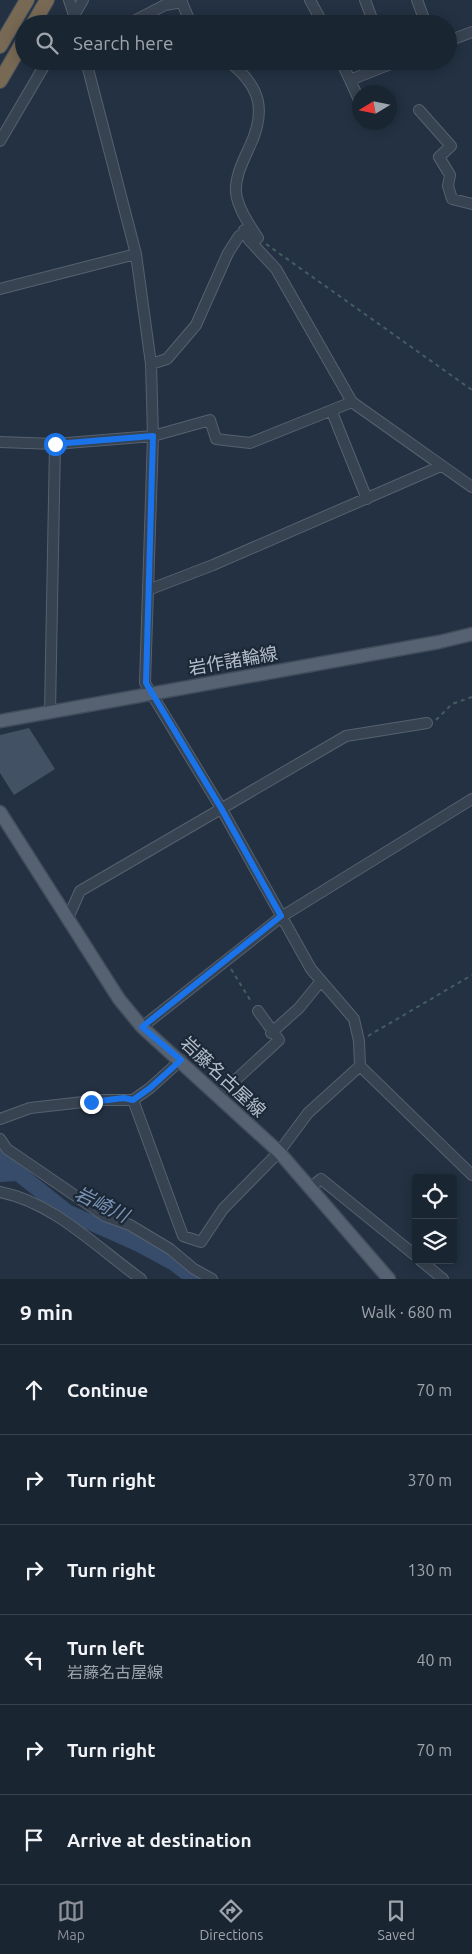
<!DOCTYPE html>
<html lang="en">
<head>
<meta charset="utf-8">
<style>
  body { margin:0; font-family:Ubuntu,"Noto Sans JP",sans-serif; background:#27313e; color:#f1f3f6 }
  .controls { position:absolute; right:15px; bottom:15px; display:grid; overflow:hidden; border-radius:5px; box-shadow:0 2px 12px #0003 }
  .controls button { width:45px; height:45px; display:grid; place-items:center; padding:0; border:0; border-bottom:1px solid #38424d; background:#1a2532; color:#f1f3f6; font:25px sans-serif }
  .compass { position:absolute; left:352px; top:85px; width:45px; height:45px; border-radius:50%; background:#1a2532; box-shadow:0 2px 12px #0003; rotate:260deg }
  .stop { position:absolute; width:15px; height:15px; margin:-11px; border:4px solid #1a73e8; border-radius:50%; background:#fff }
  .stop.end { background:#1a73e8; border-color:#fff; box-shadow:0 1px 5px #0008 }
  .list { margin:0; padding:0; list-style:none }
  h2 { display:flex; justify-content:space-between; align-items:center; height:65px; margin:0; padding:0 20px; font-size:21px }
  h2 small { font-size:16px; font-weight:400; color:#9fa5ac }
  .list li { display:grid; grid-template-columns:32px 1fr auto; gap:15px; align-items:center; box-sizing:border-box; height:90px; padding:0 20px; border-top:1px solid #38424d }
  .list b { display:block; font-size:19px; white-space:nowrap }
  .list p { margin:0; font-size:16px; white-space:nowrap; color:#9fa5ac }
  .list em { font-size:16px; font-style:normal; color:#9fa5ac }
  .icon { flex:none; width:28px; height:28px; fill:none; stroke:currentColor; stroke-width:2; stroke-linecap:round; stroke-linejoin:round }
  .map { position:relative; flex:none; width:472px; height:1279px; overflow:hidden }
  .search { position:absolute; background:#1a2532; box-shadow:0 2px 12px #0003; left:15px; right:15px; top:15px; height:55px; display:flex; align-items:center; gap:12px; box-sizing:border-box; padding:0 18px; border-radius:28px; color:#9fa5ac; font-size:19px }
  .sheet { height:605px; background:#1a2532 }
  nav { display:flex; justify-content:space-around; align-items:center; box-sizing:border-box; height:70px; border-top:1px solid #38424d; background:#1a2532; font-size:14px; color:#9fa5ac }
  nav a { display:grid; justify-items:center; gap:2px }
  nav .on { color:#8c9099 }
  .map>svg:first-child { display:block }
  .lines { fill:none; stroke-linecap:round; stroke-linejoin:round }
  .river { stroke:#364c6a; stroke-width:16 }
  .building { fill:#425164 }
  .minor-casing { stroke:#56616f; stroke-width:12 }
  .major-casing { stroke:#414c5b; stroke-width:15 }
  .highway-casing { stroke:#434e5c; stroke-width:16 }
  .path { stroke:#445d60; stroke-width:2; stroke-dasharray:4 4; stroke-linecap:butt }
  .minor { stroke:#384351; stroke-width:10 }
  .major { stroke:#566271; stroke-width:12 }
  .highway { stroke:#786954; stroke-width:14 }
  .route { stroke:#1a73e8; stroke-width:6 }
  .labels { text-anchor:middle; stroke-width:4.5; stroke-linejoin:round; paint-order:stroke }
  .street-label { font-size:18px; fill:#b4becc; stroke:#1d2837 }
  .water-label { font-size:19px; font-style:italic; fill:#7a94b5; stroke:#1d2837 }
</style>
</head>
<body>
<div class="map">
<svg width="472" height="1279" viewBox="0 0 472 1279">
  <rect width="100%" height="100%" fill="#233142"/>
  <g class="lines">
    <!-- river -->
    <path class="river" d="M0,1155L18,1173L67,1212L139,1244L174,1263L195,1279
      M0,1174L18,1173"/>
  </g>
  <!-- building -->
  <path class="building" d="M29,728L55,769L14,795L0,773V735Z"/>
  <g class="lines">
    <defs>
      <path id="minor" d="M69,0L75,18
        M181,0L191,24
        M310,0L323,24
        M365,0L374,24
        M417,0L426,24
        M69,24L83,0
        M128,24L165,5L182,2
        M448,41L472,32
        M86,61L136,254L151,364L153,436L145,683L221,808L311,969L354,1019L359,1041L360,1066L472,1175
        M228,61C261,86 267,111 249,148C243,161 235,177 236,192C237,207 250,226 258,238
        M341,61L350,80L398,61
        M350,80L360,102
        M419,110L451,146L439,157L450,175L448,186L452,199L472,204
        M0,141L47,61
        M244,230L249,240L276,269L352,402L472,487
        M0,289L136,254
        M151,364L167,359L196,325L228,253L239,236L250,228
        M332,412L367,499
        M0,442L55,444L153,436L210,420L216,439L250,443L352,402
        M148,590L213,565L441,466
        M50,712L55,444
        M68,918L80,891L346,736L427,723
        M142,1027L281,917L472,799
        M271,1033L299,1008L321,981
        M217,1097L279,1040L258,1011
        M133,1100L183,1236L201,1242L223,1209L279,1152L308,1113L360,1066
        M0,1119L30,1108L101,1100H133L150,1088L181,1060
        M0,1139L7,1149L105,1216L130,1225L170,1249L194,1269L212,1279
        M310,1188L321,1179L416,1256
        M0,1192C55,1203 97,1248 141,1279
        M420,1260L443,1279"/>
      <path id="major" d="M0,721L439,642L472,634
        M0,812L119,999L142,1027L279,1152L389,1279"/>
      <path id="highway" d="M33,24L47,0
        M0,46L27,0
        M0,81L24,40"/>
    </defs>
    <!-- minor casing -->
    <use href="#minor" class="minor-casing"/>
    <!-- major casing -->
    <use href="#major" class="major-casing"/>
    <!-- highway casing -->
    <use href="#highway" class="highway-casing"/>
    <!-- path -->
    <path class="path" d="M266,244L472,390
      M436,720L452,704L472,697
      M231,969L252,1003
      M368,1036L472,975"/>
    <!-- minor -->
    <use href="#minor" class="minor"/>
    <!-- major -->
    <use href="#major" class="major"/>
    <!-- highway -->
    <use href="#highway" class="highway"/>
  </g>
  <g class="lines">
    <!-- route -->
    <path class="route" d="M55,444L153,436L146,683L221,808L281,916L142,1027L181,1060L150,1088L133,1100L124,1098L91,1102"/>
  </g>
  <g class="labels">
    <!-- street labels -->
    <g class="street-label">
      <text transform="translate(233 661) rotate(-10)" y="6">岩作諸輪線</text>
      <text transform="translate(223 1077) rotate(43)" y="6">岩藤名古屋線</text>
    </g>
    <!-- water labels -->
    <g class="water-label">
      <text transform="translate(102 1204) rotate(26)" y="7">岩崎川</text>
    </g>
  </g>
</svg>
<div class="controls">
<button><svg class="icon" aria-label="locate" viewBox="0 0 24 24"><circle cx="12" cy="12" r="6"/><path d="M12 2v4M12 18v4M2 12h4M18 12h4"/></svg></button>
<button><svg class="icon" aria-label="layers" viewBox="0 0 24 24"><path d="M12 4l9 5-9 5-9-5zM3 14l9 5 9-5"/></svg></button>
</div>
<svg class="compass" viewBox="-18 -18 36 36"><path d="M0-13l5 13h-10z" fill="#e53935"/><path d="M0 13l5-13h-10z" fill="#9fa5ac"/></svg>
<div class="stop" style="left:55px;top:444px"></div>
<div class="stop end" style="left:91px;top:1102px"></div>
<div class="search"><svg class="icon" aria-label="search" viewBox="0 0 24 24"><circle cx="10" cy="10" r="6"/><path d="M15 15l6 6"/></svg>Search here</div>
</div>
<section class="sheet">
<h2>9 min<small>Walk · 680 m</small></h2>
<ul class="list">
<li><svg class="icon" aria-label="ahead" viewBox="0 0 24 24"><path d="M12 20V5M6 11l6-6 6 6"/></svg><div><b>Continue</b></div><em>70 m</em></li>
<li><svg class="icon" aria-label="right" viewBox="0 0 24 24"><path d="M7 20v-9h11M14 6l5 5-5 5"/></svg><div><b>Turn right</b></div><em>370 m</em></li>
<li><svg class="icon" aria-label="right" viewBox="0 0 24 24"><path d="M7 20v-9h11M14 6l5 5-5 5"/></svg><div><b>Turn right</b></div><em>130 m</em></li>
<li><svg class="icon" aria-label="left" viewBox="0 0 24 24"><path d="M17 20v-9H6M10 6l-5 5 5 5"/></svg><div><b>Turn left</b><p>岩藤名古屋線</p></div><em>40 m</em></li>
<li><svg class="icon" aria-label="right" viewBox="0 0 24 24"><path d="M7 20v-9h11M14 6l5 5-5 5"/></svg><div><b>Turn right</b></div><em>70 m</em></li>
<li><svg class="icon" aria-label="arrive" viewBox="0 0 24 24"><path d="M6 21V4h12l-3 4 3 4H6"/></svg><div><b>Arrive at destination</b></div></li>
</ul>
</section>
<nav>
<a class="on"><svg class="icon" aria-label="map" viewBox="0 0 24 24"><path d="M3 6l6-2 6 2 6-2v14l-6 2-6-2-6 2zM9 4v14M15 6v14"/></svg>Map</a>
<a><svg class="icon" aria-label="directions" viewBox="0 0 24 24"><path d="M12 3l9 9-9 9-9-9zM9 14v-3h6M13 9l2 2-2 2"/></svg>Directions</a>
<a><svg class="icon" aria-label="saved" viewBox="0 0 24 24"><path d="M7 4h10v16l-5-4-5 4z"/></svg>Saved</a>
</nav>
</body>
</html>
